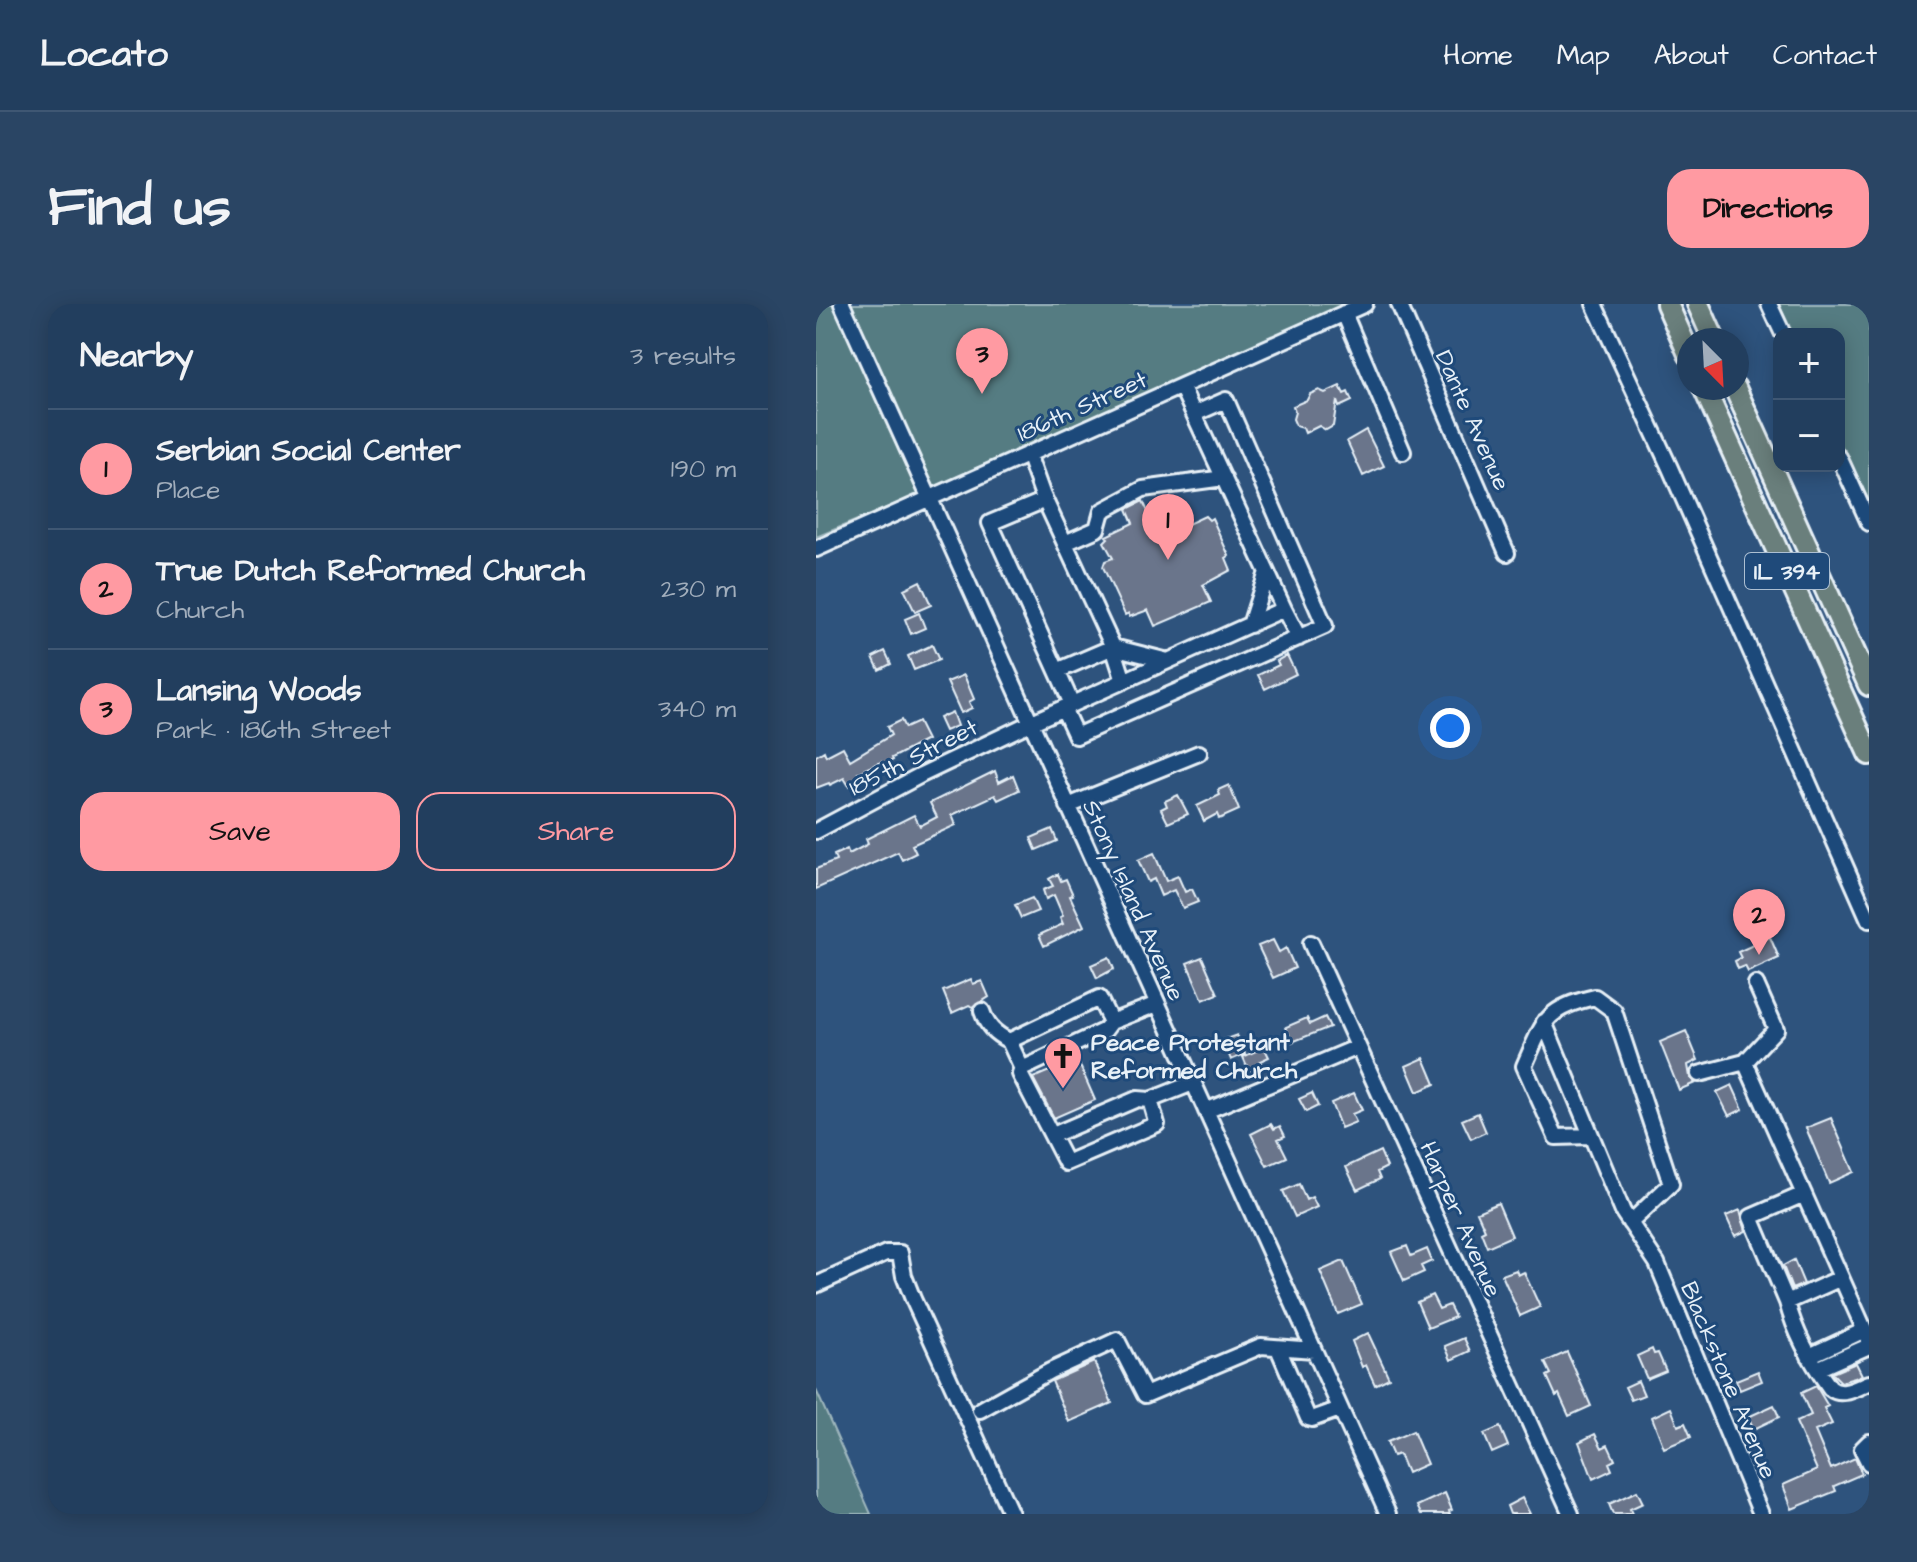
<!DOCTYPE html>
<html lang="en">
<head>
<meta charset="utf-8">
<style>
  body { margin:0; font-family:"Architects Daughter",sans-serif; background:#2a4564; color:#f1f3f6 }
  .controls { position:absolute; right:24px; top:24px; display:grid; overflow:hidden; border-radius:16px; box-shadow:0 4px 20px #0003 }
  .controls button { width:72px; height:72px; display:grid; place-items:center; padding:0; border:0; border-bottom:2px solid #3f5773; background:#223e5e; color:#f1f3f6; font:40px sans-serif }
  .compass { position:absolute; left:861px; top:24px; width:72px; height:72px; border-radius:50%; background:#223e5e; box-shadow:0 4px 20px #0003; rotate:156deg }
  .you { position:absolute; left:634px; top:424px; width:28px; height:28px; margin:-20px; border:6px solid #fff; border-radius:50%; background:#1a73e8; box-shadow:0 0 0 12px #1a73e833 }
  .badge { display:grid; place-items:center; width:52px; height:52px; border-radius:50%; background:#ff9aa2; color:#111; font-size:26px; font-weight:700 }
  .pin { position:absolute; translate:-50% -66px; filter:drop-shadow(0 2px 4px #0008) }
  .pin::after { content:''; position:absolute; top:42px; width:28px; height:24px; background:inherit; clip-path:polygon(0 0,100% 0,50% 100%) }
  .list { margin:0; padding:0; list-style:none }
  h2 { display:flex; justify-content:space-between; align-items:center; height:104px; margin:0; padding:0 32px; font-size:34px }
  h2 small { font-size:26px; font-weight:400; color:#a2aebc }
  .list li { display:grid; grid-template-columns:52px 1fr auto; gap:24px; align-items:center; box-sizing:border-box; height:120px; padding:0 32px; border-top:2px solid #3f5773 }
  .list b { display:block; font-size:30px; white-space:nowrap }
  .list p { margin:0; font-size:26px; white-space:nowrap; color:#a2aebc }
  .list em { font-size:26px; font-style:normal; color:#a2aebc }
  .actions { display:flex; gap:16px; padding:24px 32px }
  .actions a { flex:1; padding:18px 0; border:2px solid #ff9aa2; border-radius:24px; text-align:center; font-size:28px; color:#ff9aa2 }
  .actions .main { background:#ff9aa2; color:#111 }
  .map { position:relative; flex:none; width:1053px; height:1210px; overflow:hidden; border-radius:24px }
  header { display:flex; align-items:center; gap:48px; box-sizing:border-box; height:112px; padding:0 40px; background:#223e5e; border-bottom:2px solid #3f5773 }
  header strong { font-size:38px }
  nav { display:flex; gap:44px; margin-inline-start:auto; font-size:28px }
  .intro { display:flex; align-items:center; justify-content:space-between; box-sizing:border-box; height:192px; padding:0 48px }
  h1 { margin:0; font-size:56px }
  .button { padding:20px 36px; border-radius:24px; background:#ff9aa2; color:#111; font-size:28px; font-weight:700 }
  main { display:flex; gap:48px; padding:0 48px }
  aside { flex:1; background:#223e5e; border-radius:24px; box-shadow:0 4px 20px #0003 }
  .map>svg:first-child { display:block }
  .green { fill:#547b82; stroke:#9eb6bd; stroke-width:2 }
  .building { fill:#6b758b; stroke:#e8f1f8; stroke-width:2 }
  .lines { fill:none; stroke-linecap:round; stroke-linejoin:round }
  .minor-casing { stroke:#e8f1f8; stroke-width:20 }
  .highway-casing { stroke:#e8f1f8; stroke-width:26 }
  .minor { stroke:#1f4a7a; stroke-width:14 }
  .highway { stroke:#6a7f7c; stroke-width:20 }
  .labels { text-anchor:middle; stroke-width:6; stroke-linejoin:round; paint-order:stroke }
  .shield { fill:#1f4a7a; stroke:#acbfd2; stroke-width:2 }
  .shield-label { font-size:22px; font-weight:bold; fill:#e8f1f8 }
  .street-label { font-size:24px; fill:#e8f1f8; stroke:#1f4a7a }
  .poi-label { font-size:24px; font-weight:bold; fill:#e8f1f8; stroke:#1f4a7a; text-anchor:start }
</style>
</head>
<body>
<header>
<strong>Locato</strong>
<nav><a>Home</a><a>Map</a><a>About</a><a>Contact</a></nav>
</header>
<div class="intro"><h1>Find us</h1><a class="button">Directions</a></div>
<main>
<aside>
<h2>Nearby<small>3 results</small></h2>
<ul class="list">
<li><span class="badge">1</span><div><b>Serbian Social Center</b><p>Place</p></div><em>190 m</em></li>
<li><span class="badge">2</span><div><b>True Dutch Reformed Church</b><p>Church</p></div><em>230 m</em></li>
<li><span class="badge">3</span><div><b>Lansing Woods</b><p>Park · 186th Street</p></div><em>340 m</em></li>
</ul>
<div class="actions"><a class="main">Save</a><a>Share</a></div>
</aside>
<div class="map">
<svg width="1053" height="1210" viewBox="0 0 1053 1210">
  <rect width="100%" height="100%" fill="#2e537d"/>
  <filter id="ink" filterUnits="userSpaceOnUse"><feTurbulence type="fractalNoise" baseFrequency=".0125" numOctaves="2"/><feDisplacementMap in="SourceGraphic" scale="16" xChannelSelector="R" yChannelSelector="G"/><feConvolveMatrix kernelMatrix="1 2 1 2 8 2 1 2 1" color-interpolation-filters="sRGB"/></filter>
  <g filter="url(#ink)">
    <!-- green -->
    <path class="green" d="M0,0H535L131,179L0,233Z
      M962,0H1053V203L1023,137V30H975Z
      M0,1086L55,1210H0Z"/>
    <!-- building -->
    <path class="building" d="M524,82L528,90L532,88L536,97L523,103L521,97L517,122L510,126L503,122L489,129L487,124L480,122L477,115L479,108L477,102L491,96L494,90L503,86L509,89Z
      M550,126L568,162L547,172L531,137Z
      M327,197L334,212L359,200L365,203L372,220L389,212L393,216L396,214L413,252L410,254L415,266L387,281L395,298L339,322L332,306L313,313V309L309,311L287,263L289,257L297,254L288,238L292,234L290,232L317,219L311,205Z
      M104,277L115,301L99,308L88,285Z
      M103,309L109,324L95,330L89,315Z
      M116,341L123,356L98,366L92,352Z
      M69,347L75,360L63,366L57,353Z
      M471,351L480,370L449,385L442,371L463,361L461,357Z
      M148,371L158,395L153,398L156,404L145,409L131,378Z
      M136,408L141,422L129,427L123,414Z
      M85,416L89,424L102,418L111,436L76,454L77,456L66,462L65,458L42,469L45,475L33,482L28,474L14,481L13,479L0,484V452L8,447L10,452L27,443L34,456L75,431L71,423Z
      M179,467L183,478L197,471L203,486L182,496L179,491L136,511L140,521L96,541L100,549L86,556L82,548L0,585V565L20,557L18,551L31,545L33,550L52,540L50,535L98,511L104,522L121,513L114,499Z
      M413,481L423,506L403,515L401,510L388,517L381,502L404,491L402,486Z
      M362,491L372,510L352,519L345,505L351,502L349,497Z
      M236,525L241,537L220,546L215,534Z
      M338,549L350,577L362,572L369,588L376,585L382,598L367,604L358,586L345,592L338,575L332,578L322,556Z
      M242,570L245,577L250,575L257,591L254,592L268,622L228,642L223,631L247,620L244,613L247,612L238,591L230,595L227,586L237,582L233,575Z
      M216,594L222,607L205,614L199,601Z
      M954,633L963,654L932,668L929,662L922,665L919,657L925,654L922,648Z
      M457,636L463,648L470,644L479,664L457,674L442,642Z
      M293,653L298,665L281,674L275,661Z
      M386,653L402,690L387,696L371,659Z
      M155,675L157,680L166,677L173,693L157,703L153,701L136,709L127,687Z
      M509,713L514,723L476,738L470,723L491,714L494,720Z
      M870,727L882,756L872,761L874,773L879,779L863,786L844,738Z
      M421,731L429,750L415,756L407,736Z
      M448,743L453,753L444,757L446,761L433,767L427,753Z
      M608,754L619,780L601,788L590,762Z
      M261,755L279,796L238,814L217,774Z
      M916,781L927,805L913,812L901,788Z
      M496,789L502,802L490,808L483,795Z
      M538,789L546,806L536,810L540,818L525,824L515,799Z
      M662,809L670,828L655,835L646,816Z
      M1015,814L1038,868L1013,879L990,824Z
      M455,820L458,825L464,822L469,832L462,835L471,853L451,862L435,830Z
      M564,847L571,863L561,868L564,875L541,886L530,863Z
      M483,880L490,896L496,893L501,903L479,913L467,887Z
      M682,899L696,932L671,943L665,928L669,926L661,908Z
      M924,906L930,927L919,932L910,912Z
      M591,942L595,952L611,945L616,957L605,962L608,968L588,977L575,948Z
      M978,956L988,980L976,985L967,962Z
      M527,957L546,1000L522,1010L504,967Z
      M700,966L702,971L708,968L724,1003L704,1012L686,971Z
      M616,991L623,1005L633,1001L639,1013L612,1024L601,998Z
      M552,1029L573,1074L559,1081L550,1061L546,1063L536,1037Z
      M648,1034L654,1047L635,1056L629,1042Z
      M836,1045L838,1050L842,1049L850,1067L831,1075L821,1052Z
      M751,1048L775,1102L753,1112L743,1090L740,1092L731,1072L735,1070L729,1058Z
      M278,1058L296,1099L253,1118L236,1077Z
      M1040,1059L1046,1071L1039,1074L1025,1078L1016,1069Z
      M942,1067L946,1077L924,1086L920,1076Z
      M822,1077L828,1091L815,1096L809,1083Z
      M1000,1082L1012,1102L1008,1104L1016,1120L999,1127L1015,1165L1039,1154L1046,1170L1018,1182L1020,1187L976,1205L967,1181L1001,1166L980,1118L995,1111L985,1089Z
      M958,1101L963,1113L938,1125L932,1113Z
      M855,1104L862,1122L869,1119L875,1133L848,1144L836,1113Z
      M684,1123L692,1142L676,1149L668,1130Z
      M597,1127L611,1160L591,1169L583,1150L577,1152L571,1138Z
      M779,1130L786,1144L792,1141L799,1156L793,1159L796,1166L777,1175L763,1138Z
      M821,1187L827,1199L814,1205L816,1210H797L793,1200Z
      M629,1189L636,1206L633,1207L634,1210H605L601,1202Z
      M706,1194L714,1210H694L691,1202Z"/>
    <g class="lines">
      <defs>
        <path id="minor" d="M26,0L572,1210
          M583,0L691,249
          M778,0L854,164L1053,616
          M953,0L967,30
          M528,9L587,148
          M365,82L468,305
          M212,150L227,192L297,343L352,357
          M1023,153L1053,219
          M229,196L174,219L256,400
          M249,239L281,225L286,207L327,185L408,174
          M0,245L549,0
          M434,321L451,268
          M241,367L297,343L308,377
          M247,404L260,432L509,322L410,96L378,110
          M252,502L383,449
          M0,527L105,471L214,419L468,305L483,334
          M495,639L755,1210
          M166,707C171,722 178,729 193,737
          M295,718L283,694L193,737L206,765L204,770L250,859L341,820L334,796
          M728,718L807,908L841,959L945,1210
          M929,758L1053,1036
          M206,765L289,726L295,718L341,700
          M883,770L929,758L960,725L940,680
          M390,807L542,743
          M237,831L321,795L334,796L377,779
          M775,832L740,833L708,762C728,717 729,704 779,693L798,707L855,880L814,919
          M988,890L935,913L971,998L1025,974
          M0,981L70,949H84L88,972L97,995L195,1210
          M971,998C979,1029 995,1058 1014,1084C1026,1094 1040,1084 1053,1079
          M462,1044L492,1114L496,1115L524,1105
          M993,1052L1049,1026
          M1001,1065L1053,1042
          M164,1106L234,1067L301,1036L329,1091L445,1042L498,1046
          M1053,1138L1046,1145L1053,1159"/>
        <path id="highway" d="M851,0L873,50
          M882,0L898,36
          M888,84L1053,450
          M919,84L1053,381"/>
      </defs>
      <!-- minor casing -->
      <use href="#minor" class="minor-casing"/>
      <!-- highway casing -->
      <use href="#highway" class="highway-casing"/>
      <!-- minor -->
      <use href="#minor" class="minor"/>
      <!-- highway -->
      <use href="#highway" class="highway"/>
    </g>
  </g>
  <!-- icons -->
  <defs>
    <symbol id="church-pin" viewBox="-11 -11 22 30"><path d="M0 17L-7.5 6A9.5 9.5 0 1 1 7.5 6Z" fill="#ff9aa2" stroke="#1f4a7a"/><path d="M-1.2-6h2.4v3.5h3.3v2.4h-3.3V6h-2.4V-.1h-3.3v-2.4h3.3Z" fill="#111"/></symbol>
  </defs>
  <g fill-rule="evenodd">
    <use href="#church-pin" x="225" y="730" width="44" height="60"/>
  </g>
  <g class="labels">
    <!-- shield labels -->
    <rect class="shield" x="929" y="249" width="84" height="36" rx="6"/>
    <g class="shield-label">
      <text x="971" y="275">IL 394</text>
    </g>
    <!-- street labels -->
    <g class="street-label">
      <text transform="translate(266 102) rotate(-24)" y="8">186th Street</text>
      <text transform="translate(657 116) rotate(66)" y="8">Dante Avenue</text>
      <text transform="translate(97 453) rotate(-27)" y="8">185th Street</text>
      <text transform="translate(318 596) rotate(66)" y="8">Stony Island Avenue</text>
      <text transform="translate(645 915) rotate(66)" y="8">Harper Avenue</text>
      <text transform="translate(913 1076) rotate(67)" y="8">Blackstone Avenue</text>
    </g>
    <!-- poi labels -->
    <g class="poi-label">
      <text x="275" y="746">Peace Protestant<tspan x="275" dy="28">Reformed Church</tspan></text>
    </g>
  </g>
</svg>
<div class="controls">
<button>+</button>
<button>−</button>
</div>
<svg class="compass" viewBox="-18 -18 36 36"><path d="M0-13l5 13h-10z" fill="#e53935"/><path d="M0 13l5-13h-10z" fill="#a2aebc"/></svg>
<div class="you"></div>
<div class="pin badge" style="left:352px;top:256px">1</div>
<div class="pin badge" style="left:943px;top:651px">2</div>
<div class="pin badge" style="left:166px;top:90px">3</div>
</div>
</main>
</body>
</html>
